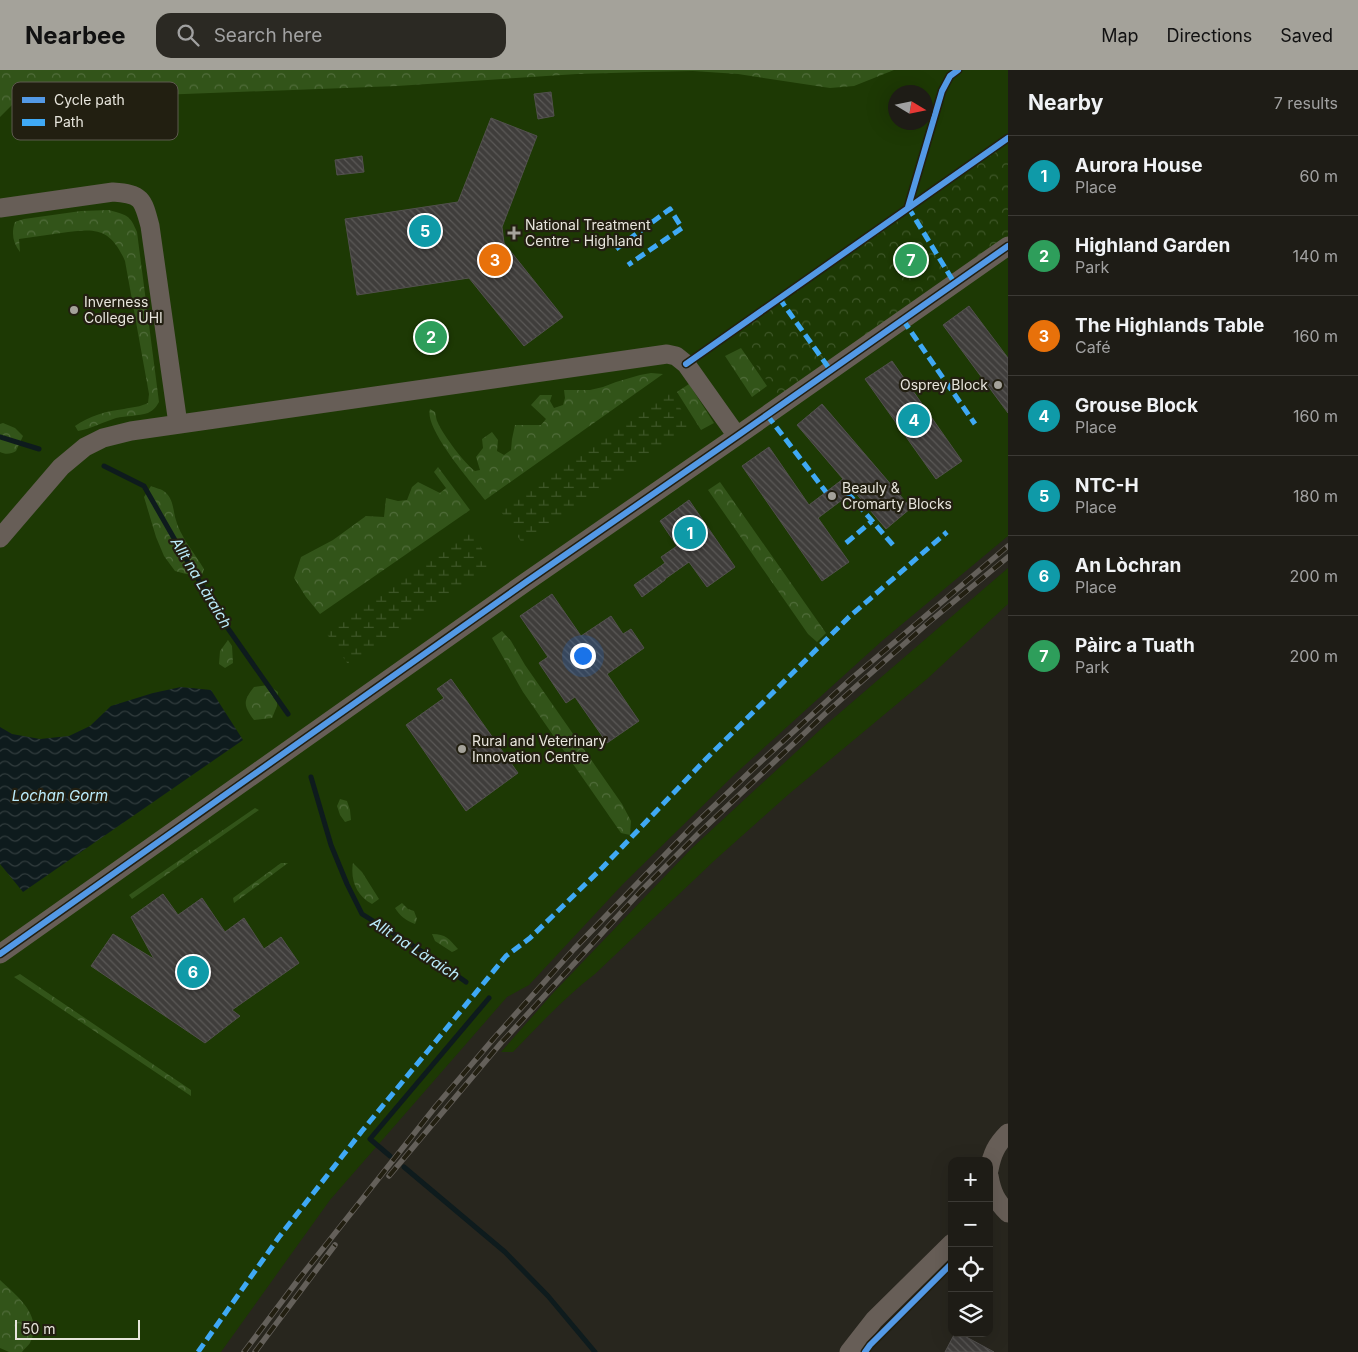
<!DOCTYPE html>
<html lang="en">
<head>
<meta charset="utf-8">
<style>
  body { margin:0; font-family:Inter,sans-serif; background:#2b2923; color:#f1f3f6 }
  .controls { position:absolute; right:15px; bottom:15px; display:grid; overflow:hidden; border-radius:10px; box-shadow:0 5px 20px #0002 }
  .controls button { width:45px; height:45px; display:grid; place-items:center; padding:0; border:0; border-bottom:1px solid #3c3a35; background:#1e1c16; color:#f1f3f6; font:25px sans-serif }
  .compass { position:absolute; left:888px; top:15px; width:45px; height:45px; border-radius:50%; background:#1e1c16; box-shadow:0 5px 20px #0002; rotate:100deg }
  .scale { position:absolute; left:15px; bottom:12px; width:125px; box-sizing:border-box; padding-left:5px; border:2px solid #e7e5dc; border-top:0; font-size:14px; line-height:18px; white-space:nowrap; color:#e7e5dc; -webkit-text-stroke:4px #221f11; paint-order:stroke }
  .you { position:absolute; left:582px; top:585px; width:18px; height:18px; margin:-12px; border:4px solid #fff; border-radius:50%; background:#1a73e8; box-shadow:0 0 0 8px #1a73e833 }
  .badge { display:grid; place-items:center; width:32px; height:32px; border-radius:50%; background:#a4a29a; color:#fff; font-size:16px; font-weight:700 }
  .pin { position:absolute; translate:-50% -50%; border:2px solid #fff; box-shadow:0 1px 5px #0006 }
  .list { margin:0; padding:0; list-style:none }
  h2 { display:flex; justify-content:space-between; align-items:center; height:65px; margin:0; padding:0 20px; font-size:21px }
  h2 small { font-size:16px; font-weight:400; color:#a1a1a1 }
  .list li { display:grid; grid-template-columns:32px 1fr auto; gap:15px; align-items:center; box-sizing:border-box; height:80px; padding:0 20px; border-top:1px solid #3c3a35 }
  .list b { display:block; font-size:19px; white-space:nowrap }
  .list p { margin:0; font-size:16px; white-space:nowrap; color:#a1a1a1 }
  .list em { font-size:16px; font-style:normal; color:#a1a1a1 }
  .icon { flex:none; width:28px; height:28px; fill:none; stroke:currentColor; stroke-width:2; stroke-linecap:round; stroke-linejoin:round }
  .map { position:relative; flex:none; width:1008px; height:1282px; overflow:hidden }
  header { display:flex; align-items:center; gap:30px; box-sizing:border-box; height:70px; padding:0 25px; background:#a4a29a; color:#111 }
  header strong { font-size:24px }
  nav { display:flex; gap:28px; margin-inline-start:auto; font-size:18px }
  .search { width:350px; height:45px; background:#2b2923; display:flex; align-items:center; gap:12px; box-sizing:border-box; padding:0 18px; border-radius:15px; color:#a1a1a1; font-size:19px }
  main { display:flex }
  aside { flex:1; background:#1e1c16 }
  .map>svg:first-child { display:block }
  .grass { fill:#1d3904; fill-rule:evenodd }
  .forest { fill:url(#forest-crowns) }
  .wetland { fill:url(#wetland-marsh) }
  .park { fill:url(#park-crowns) }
  .water { fill:url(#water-waves) }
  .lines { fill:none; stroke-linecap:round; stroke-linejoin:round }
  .stream { stroke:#0e1b1d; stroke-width:5 }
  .building { fill:url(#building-back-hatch); stroke:#52504e }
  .minor { stroke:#675e57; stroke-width:19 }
  .rail-casing { stroke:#64605a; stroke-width:5.5 }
  .rail { stroke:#221f11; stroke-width:4; stroke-dasharray:11; stroke-linecap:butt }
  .quiet { stroke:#3fa9f5; stroke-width:5; stroke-dasharray:10 5; stroke-linecap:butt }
  .cycleway-casing { stroke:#221f11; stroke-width:9 }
  .cycleway { stroke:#5399e6; stroke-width:6 }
  .poi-dot { fill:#a4a29a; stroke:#221f11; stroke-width:2 }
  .labels { text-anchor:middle; stroke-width:4.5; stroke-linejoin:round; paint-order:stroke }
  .poi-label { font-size:14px; fill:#e7e5dc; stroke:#221f11; text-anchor:start }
  .water-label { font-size:15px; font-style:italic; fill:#bbecfb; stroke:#221f11 }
  .key { fill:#221f11; stroke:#5d5a4e; stroke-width:1 }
  .key-label { font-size:14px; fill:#e7e5dc }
</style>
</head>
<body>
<header>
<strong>Nearbee</strong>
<div class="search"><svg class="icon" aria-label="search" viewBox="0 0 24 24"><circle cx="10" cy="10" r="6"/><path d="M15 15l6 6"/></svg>Search here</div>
<nav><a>Map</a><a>Directions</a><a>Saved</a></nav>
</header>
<main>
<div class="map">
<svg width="1008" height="1282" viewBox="0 0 1008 1282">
  <defs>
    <pattern id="forest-crowns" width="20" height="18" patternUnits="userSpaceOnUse" patternTransform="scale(1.25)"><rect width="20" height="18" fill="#325419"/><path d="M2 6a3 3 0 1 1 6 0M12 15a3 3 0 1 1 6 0" fill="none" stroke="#506c3a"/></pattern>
    <pattern id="wetland-marsh" width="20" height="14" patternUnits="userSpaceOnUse" patternTransform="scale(1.25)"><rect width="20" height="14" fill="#1d3904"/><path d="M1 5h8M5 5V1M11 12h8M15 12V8" fill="none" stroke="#3e5628"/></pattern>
    <pattern id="park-crowns" width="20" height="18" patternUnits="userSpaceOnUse" patternTransform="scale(1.25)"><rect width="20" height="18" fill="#1d3904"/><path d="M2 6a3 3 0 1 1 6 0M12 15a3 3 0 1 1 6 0" fill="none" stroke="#3e5628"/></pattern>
    <pattern id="water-waves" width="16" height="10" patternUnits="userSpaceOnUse" patternTransform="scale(1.25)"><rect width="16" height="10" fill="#0e1b1d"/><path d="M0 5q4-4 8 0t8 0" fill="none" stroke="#313c3d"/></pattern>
    <pattern id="building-back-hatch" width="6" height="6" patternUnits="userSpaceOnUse" patternTransform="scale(1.25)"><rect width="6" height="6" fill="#3f3d3b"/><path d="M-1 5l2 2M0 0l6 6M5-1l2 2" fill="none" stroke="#5b5957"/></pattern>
  </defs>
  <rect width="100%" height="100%" fill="#28261e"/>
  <!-- grass -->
  <path class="grass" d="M0,0H1008V466L883,570L735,704L623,814L529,915L507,927L330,1130L221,1282H0ZM896,22H926V52H896Z
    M1008,498V534L927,609L789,724L715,790L595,904C565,927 539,955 513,982H501L553,923L692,778L821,659Z"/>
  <!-- forest -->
  <path class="forest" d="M0,0H894L854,16L830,18L738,4L693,1L645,2L577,4L397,16L106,27L53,30H17L0,47Z
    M109,140C127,145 130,145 137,162L159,332C156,337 154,340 148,343C138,346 126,346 116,348C103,352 91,359 78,361L75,356C89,346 107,341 124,339C133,337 140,337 148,333L149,324L125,191C110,157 95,158 61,163C47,165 33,167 19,169L20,182C13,173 11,163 15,152L24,149L81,141Z
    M741,278L767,316L752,327L725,286Z
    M651,303L663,304L485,430C472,413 424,359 430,339L435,342C436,345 436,350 438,353C443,365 465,394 475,401L480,400L476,387L483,378L482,369L492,362L498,370L497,381L504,385L511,380L512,369L515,355H541L546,349L531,335L540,325H552L550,331L554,338L563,335L565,328L564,320H590L603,317L616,312L640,305Z
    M689,314L714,353L701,360L677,322Z
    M3,353L15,358L23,366L16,381C11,384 6,385 0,382V354Z
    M438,397L470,440L320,544L306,527L294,508L301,487L333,470L366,446L384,447L386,428L398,431L407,430L412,417L418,412L440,423L446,418L434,402Z
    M720,412L826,563L817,572L808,564L708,420Z
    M151,416C155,418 162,419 165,422C173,429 173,438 175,447C180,467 194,482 204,499L202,505L186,504L175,501L164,486L156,467L144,427Z
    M502,561L511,571L525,595L622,734L631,751L630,765L621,763L523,622L492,568Z
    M228,570L232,576L233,593L225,598L219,594L220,581Z
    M268,615L278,622L277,636L272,648L254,650C243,635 243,631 254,617Z
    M340,729L347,731L350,740L351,750L345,752L340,745L337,736Z
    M255,738L259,740L132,829L129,825Z
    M281,793H288L234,833L233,828Z
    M353,793L362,802L379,829L372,834C357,826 350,810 353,793Z
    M402,833L408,839L414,841L417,849L415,854C405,850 400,846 395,838Z
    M432,864C446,864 449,869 458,879L452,882L435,871Z
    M20,904L191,1020V1026L14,907Z
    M0,1210C17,1226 44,1246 30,1273C28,1276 24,1279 22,1282H9L0,1278Z"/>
  <!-- wetland -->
  <path class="wetland" d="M669,319L691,356L524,476L500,440Z
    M468,458L494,497L350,597L324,560Z"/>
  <!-- park -->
  <path class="park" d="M1008,71V169L781,331L735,265Z"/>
  <!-- water -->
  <path class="water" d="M181,617L211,620L243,670L23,822L0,794V657L12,664L40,669L69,666L90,656L111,636L153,623Z"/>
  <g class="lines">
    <!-- stream -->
    <path class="stream" d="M0,367L39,379
      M104,396L144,416L183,484L227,557L288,644
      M311,707L331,775L347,814L362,844L431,887L466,912
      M390,1086L370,1069L489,928
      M404,1097L505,1182L548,1226L595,1282"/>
  </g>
  <!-- building -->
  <path class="building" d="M551,22L554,46L538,49L534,24Z
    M491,48L537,66L502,157L504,173L563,247L524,276L469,208L357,225L345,149L458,132Z
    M362,86L364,102L337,105L335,90Z
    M969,236L1008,288V343L943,255Z
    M892,291L962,391L936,409L865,309Z
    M822,334L911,438L886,459L854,421L818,448L849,492L822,511L742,396L769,377L809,435L843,409L797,355Z
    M689,430L735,497L707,517L689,492L665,509V510L642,527L634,515L665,493L661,487L677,476L660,451Z
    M552,524L581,566L611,546L623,564L631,559L644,578L607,604L639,651L607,673L575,627L566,633L539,593L548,587L520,546Z
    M451,609L518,703L466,741L406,655L444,628L437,619Z
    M163,824L178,845L202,828L225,862L244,848L264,879L281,867L299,893L232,940L240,946L205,973L91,896L113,864L154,889L131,847Z
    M955,1263H959L994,1282H945Z"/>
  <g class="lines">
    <!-- minor -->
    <path class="minor" d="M0,138L113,122C142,124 143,129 150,156L178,354
      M0,468L61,397L85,377L103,368L131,361L667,284L676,286L686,294L737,366
      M0,884L526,512L737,366L1008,176
      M989,1100C992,1084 996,1075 1008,1063
      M989,1106C992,1123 996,1131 1008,1143
      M849,1282L874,1250L952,1173"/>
    <defs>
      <path id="rail" d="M389,1106L501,973L640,822L699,763L827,642L928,553L1008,487
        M244,1282L298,1210L436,1036L495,967L574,879L692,757L756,696L851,609L1008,476
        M255,1282L335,1175"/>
    </defs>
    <!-- rail casing -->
    <use href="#rail" class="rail-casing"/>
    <!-- rail -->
    <use href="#rail" class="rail"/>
    <!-- quiet -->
    <path class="quiet" d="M908,137L955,214
      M616,179L670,139L682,158L628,195
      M779,228L831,301
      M903,250L975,354
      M767,345L826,422
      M847,422L893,475
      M846,473L872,451
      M198,1282L279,1167L362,1061L506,886L530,868L602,798L706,689L849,547L947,462"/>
    <defs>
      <path id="cycleway" d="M908,137L942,21L950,6L958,0
        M686,294L1008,68
        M0,884L526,512L737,366L1008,176
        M865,1282L870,1275L952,1193"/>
    </defs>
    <!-- cycleway casing -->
    <use href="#cycleway" class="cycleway-casing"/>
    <!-- cycleway -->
    <use href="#cycleway" class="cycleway"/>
  </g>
  <!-- markers -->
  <g class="poi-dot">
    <path d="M511.5 155.5h5v5h5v5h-5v5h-5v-5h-5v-5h5z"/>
    <circle cx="74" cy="240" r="5"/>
    <circle cx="998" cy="315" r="5"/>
    <circle cx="832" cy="426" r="5"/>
    <circle cx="462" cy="679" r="5"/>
  </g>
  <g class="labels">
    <!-- poi labels -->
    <g class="poi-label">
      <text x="525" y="160">National Treatment<tspan x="525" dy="16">Centre - Highland</tspan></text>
      <text x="84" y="237">Inverness<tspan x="84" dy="16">College UHI</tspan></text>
      <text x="988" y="320" text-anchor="end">Osprey Block</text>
      <text x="842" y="423">Beauly &amp;<tspan x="842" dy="16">Cromarty Blocks</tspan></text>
      <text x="472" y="676">Rural and Veterinary<tspan x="472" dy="16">Innovation Centre</tspan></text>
    </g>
    <!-- water labels -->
    <g class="water-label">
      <text transform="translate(201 513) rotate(59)" y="5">Allt na Làraich</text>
      <text x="60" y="731">Lochan Gorm</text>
      <text transform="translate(415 879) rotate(33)" y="5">Allt na Làraich</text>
    </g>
  </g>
  <!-- legend -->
  <rect x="12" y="12" width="166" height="58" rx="8" class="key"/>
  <rect x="22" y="27" width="23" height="6" fill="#5399e6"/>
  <rect x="22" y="49" width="23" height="7" fill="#3fa9f5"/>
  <g class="key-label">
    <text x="54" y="35">Cycle path</text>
    <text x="54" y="57">Path</text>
  </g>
</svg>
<div class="controls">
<button>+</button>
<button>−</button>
<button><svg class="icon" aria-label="locate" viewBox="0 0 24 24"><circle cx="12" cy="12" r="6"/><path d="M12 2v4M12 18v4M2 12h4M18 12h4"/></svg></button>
<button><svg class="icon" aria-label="layers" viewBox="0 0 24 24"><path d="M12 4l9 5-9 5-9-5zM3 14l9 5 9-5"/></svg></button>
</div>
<svg class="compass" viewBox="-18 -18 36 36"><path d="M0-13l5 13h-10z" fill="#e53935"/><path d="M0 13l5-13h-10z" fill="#a1a1a1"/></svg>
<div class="scale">50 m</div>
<div class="you"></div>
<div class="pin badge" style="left:690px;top:463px;background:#0f9aa8">1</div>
<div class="pin badge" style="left:431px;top:267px;background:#2e9e5b">2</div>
<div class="pin badge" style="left:495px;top:190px;background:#e8710a">3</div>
<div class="pin badge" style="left:914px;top:350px;background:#0f9aa8">4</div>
<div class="pin badge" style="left:425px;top:161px;background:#0f9aa8">5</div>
<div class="pin badge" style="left:193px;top:902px;background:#0f9aa8">6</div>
<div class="pin badge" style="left:911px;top:190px;background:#2e9e5b">7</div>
</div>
<aside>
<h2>Nearby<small>7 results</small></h2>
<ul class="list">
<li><span class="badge" style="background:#0f9aa8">1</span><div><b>Aurora House</b><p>Place</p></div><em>60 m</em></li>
<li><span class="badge" style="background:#2e9e5b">2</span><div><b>Highland Garden</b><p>Park</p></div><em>140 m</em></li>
<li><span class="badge" style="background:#e8710a">3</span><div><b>The Highlands Table</b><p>Café</p></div><em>160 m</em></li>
<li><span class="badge" style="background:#0f9aa8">4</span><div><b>Grouse Block</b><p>Place</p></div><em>160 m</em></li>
<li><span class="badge" style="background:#0f9aa8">5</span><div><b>NTC-H</b><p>Place</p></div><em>180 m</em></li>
<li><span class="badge" style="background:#0f9aa8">6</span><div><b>An Lòchran</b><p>Place</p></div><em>200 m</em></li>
<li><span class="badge" style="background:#2e9e5b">7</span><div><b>Pàirc a Tuath</b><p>Park</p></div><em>200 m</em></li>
</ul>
</aside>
</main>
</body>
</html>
